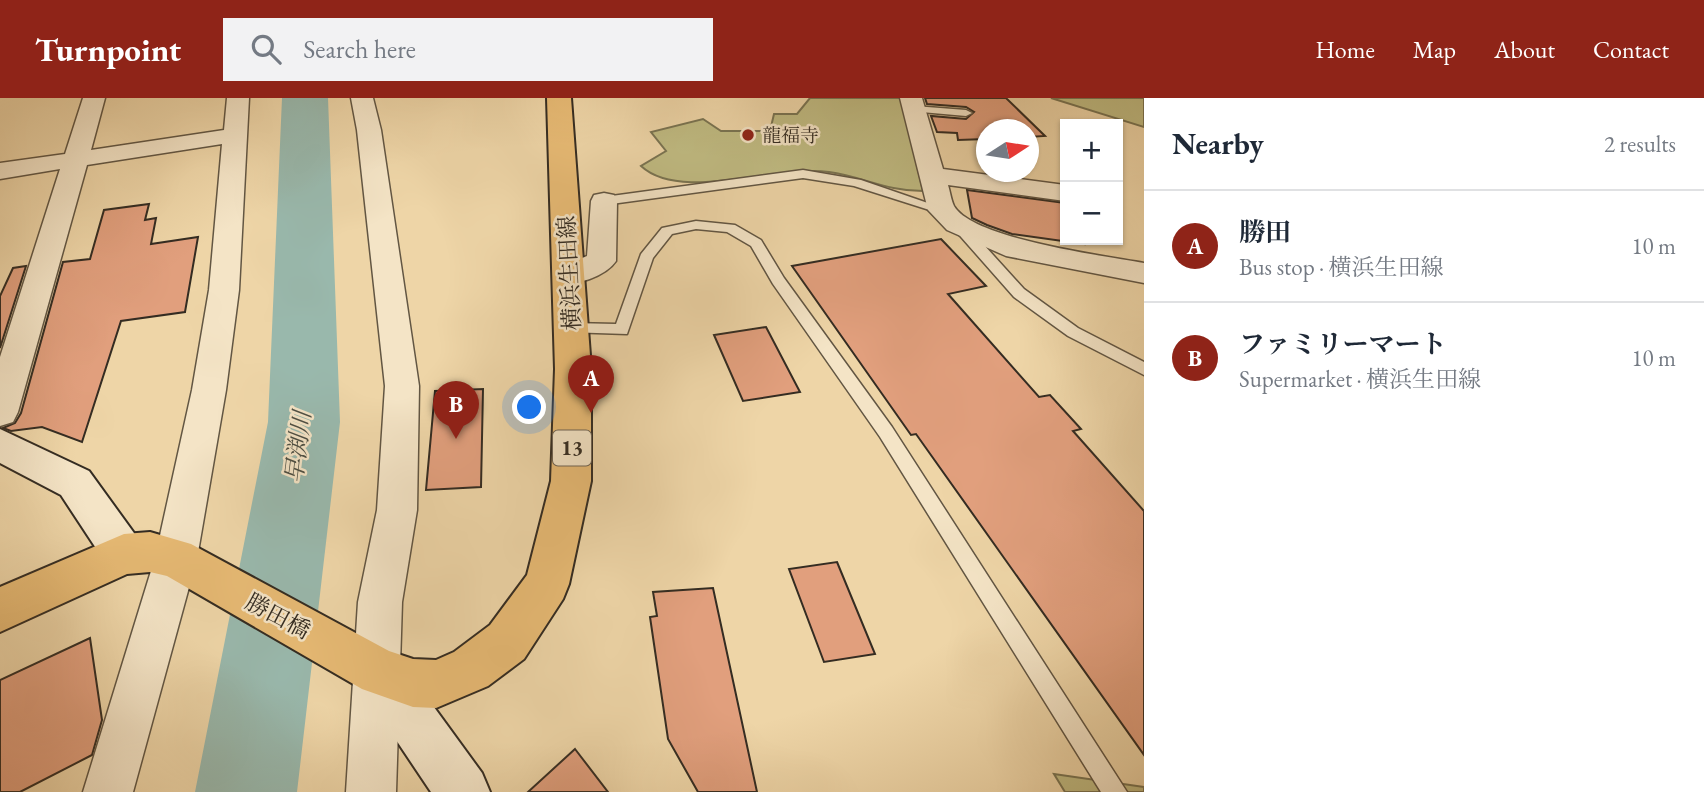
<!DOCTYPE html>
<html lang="en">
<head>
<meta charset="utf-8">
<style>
  body { margin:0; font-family:"EB Garamond","Noto Serif JP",serif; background:#f2f2f3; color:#1f2937 }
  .controls { position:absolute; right:21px; top:21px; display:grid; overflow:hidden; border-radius:0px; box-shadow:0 2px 5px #0004 }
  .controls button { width:63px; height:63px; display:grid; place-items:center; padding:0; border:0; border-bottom:2px solid #e0e1e3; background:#fff; color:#1f2937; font:35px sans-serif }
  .compass { position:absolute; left:976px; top:21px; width:63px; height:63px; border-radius:50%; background:#fff; box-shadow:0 2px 5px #0004; rotate:78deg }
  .you { position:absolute; left:530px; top:310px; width:24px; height:24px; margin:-18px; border:5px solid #fff; border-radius:50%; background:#1a73e8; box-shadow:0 0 0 10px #1a73e833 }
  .badge { display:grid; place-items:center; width:46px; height:46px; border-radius:50%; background:#8f2418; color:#fff; font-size:23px; font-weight:700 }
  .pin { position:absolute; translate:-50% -58px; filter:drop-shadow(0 2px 4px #0008) }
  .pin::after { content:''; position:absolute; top:37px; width:24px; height:21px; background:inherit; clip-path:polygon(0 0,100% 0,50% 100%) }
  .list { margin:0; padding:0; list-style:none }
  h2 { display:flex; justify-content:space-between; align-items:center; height:91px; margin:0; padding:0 28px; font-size:30px }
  h2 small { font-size:23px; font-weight:400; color:#747a83 }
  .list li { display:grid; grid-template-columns:46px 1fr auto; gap:21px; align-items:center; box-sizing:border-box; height:112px; padding:0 28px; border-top:2px solid #e0e1e3 }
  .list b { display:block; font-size:26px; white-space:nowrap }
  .list p { margin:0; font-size:23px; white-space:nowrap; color:#747a83 }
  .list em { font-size:23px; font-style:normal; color:#747a83 }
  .icon { flex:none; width:38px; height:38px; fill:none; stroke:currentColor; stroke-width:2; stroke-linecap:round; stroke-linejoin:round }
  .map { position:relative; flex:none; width:1144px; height:694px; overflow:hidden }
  header { display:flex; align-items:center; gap:42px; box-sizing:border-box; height:98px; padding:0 35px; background:#8f2418; color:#fff }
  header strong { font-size:33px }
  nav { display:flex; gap:38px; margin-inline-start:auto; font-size:24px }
  .search { width:490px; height:63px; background:#f2f2f3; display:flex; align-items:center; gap:18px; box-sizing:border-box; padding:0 24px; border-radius:0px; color:#747a83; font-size:26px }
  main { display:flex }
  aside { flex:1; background:#fff }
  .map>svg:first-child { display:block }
  .green { fill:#c0bb82; stroke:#7a7452; stroke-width:2 }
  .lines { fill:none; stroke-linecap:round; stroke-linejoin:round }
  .river { fill:#99b8ac; fill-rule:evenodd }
  .building { fill:#e19f7d; stroke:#342c22; stroke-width:2 }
  .lane-casing { stroke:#625643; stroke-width:3 }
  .street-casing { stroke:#625643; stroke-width:3 }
  .secondary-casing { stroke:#342c22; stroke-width:4 }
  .primary-casing { stroke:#342c22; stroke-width:4 }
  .lane { fill:#f4e4c6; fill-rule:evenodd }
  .street { fill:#f4e4c6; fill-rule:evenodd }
  .secondary { fill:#f4e4c6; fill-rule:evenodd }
  .primary { fill:#e7ba74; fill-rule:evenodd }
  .poi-dot { fill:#8f2418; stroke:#f4e4c6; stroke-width:2.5 }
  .labels { text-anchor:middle; stroke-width:5; stroke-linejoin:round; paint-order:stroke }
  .far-poi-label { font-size:19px; fill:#342c22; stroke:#f4e4c6; text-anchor:start }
  .shield { fill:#f4e4c6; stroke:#6e6353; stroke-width:2 }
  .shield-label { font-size:21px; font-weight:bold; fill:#342c22 }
  .street-label { font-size:23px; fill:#342c22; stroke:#f4e4c6 }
  .water-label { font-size:24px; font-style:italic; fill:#4d4f44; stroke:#f4e4c6 }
</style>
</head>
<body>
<header>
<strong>Turnpoint</strong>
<div class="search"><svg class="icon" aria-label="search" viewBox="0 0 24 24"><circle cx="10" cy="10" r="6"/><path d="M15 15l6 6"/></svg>Search here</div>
<nav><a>Home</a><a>Map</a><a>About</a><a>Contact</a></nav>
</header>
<main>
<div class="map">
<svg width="1144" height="694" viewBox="0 0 1144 694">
  <rect width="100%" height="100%" fill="#eed5a7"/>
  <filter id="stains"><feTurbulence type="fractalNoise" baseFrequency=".00286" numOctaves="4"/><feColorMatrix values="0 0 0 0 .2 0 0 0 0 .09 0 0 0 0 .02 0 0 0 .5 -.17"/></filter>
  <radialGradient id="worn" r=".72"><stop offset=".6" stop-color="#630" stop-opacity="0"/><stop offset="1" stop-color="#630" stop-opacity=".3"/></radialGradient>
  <!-- green -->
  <path class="green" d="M810,0H901L923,93C886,93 864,79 829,74C775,66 681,105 641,68L666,53L651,34L703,21L721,33H770L774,16H797Z
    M1051,0H1144V29Z
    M1054,676L1144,689V694H1065Z"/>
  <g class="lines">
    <!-- river -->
    <path class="river" d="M282,0H328L340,324L297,694H195L268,324Z"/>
  </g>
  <!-- building -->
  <path class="building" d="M925,0H1006L1045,38L1028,39V32H986V41L958,42L957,35L937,34L931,18L966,21L974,14L966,9L927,6Z
    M967,92L1065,105V142H1082L1084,146L1012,136L987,127L972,120Z
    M149,106L145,122L156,120L151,146L198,139L185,214L121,223L82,344L42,329L11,333L3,330L15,325L21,315L63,164L90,161L104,112Z
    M941,141L986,188L948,196L1039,299L1050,297L1081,331L1073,333L1144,413V657L916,336L911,337L792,168Z
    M26,168L0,250V198L13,170Z
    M766,229L800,294L743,303L714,237Z
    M483,291L481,389L426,392L435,293Z
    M837,464L875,556L824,564L789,471Z
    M713,490L757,694H698L668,641L650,519L657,518L653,494Z
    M90,540L102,622L92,657L20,694H0V582Z
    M575,651L608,694H528Z"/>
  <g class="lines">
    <defs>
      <path id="lane" d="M914,8L966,12L972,15L966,18L910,13L908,11Z
        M803,72L861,82L948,112L942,116L854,88L803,80L604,107L598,103L604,99Z
        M696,123L735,127L761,142L784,180L892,329L1127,694H1101L880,339L773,186L751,148L727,134L696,131L672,136L653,160L627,236L566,234L563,230L571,225L616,226L641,156L662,130Z
        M959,124L964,125L1024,191L1078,230L1144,264V277L1068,238L1014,199L954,131V125Z"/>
      <path id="street" d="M83,0H105L91,52L224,32L227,0H249L239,192L226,292L197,460L133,694H83L155,460L192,292L209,192L222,46L87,67L18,314L13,324L0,328V259L60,71L0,81V65L65,56Z
        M351,0H373L381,32L419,288L417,412L402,504L396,694H346L358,504L377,412L385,288L357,32Z
        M900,0H922L943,71L1065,87V103L948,87C950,93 951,102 954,108C973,141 1106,158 1144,165V185L1006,158L947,132L928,112Z
        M604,95L614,97L617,103L616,163C606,178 575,189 558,184L554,177L558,170L587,158L591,103L594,97Z"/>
      <path id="secondary" d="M0,331L89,373L139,442L146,456L139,470L124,476L109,470L61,397L0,365Z
        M379,550L396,557L482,675L490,694H431L362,591L355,574L362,557Z"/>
      <path id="primary" d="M547,0H571L591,271V383L569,486L563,501L524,561L488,588L436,610L413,609L362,591L167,478L150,474L127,476L0,534V489L124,436L150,434L191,446L389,553L413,561L436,562L454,554L490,527L527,477L551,383L555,271Z"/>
    </defs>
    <!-- lane casing -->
    <use href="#lane" class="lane-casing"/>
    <!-- street casing -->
    <use href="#street" class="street-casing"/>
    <!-- secondary casing -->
    <use href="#secondary" class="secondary-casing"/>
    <!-- primary casing -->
    <use href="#primary" class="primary-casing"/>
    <!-- lane -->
    <use href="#lane" class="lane"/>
    <!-- street -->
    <use href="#street" class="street"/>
    <!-- secondary -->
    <use href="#secondary" class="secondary"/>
    <!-- primary -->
    <use href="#primary" class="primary"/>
  </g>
  <!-- markers -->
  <circle class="poi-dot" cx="748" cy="37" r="7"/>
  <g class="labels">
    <!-- far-poi labels -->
    <g class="far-poi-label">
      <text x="762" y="44">龍福寺</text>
    </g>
    <!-- shield labels -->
    <rect class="shield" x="553" y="332.5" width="38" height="35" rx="5"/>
    <g class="shield-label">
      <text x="572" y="357">13</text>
    </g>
    <!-- street labels -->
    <g class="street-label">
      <text transform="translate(569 175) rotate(-93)" y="8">横浜生田線</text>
      <text transform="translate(278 518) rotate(28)" y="8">勝田橋</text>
    </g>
    <!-- water labels -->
    <g class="water-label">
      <text transform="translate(298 349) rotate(-83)" y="8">早渕川</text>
    </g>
  </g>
  <rect width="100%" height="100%" filter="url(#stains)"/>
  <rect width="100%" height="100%" fill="url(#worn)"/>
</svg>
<div class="controls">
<button>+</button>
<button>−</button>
</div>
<svg class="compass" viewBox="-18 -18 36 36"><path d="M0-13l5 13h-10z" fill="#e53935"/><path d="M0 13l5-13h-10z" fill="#747a83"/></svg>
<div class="you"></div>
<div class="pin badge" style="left:591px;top:315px">A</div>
<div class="pin badge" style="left:456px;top:341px">B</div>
</div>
<aside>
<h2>Nearby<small>2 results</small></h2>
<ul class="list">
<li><span class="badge">A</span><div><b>勝田</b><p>Bus stop · 横浜生田線</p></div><em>10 m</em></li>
<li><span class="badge">B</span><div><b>ファミリーマート</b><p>Supermarket · 横浜生田線</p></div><em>10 m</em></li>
</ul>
</aside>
</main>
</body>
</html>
